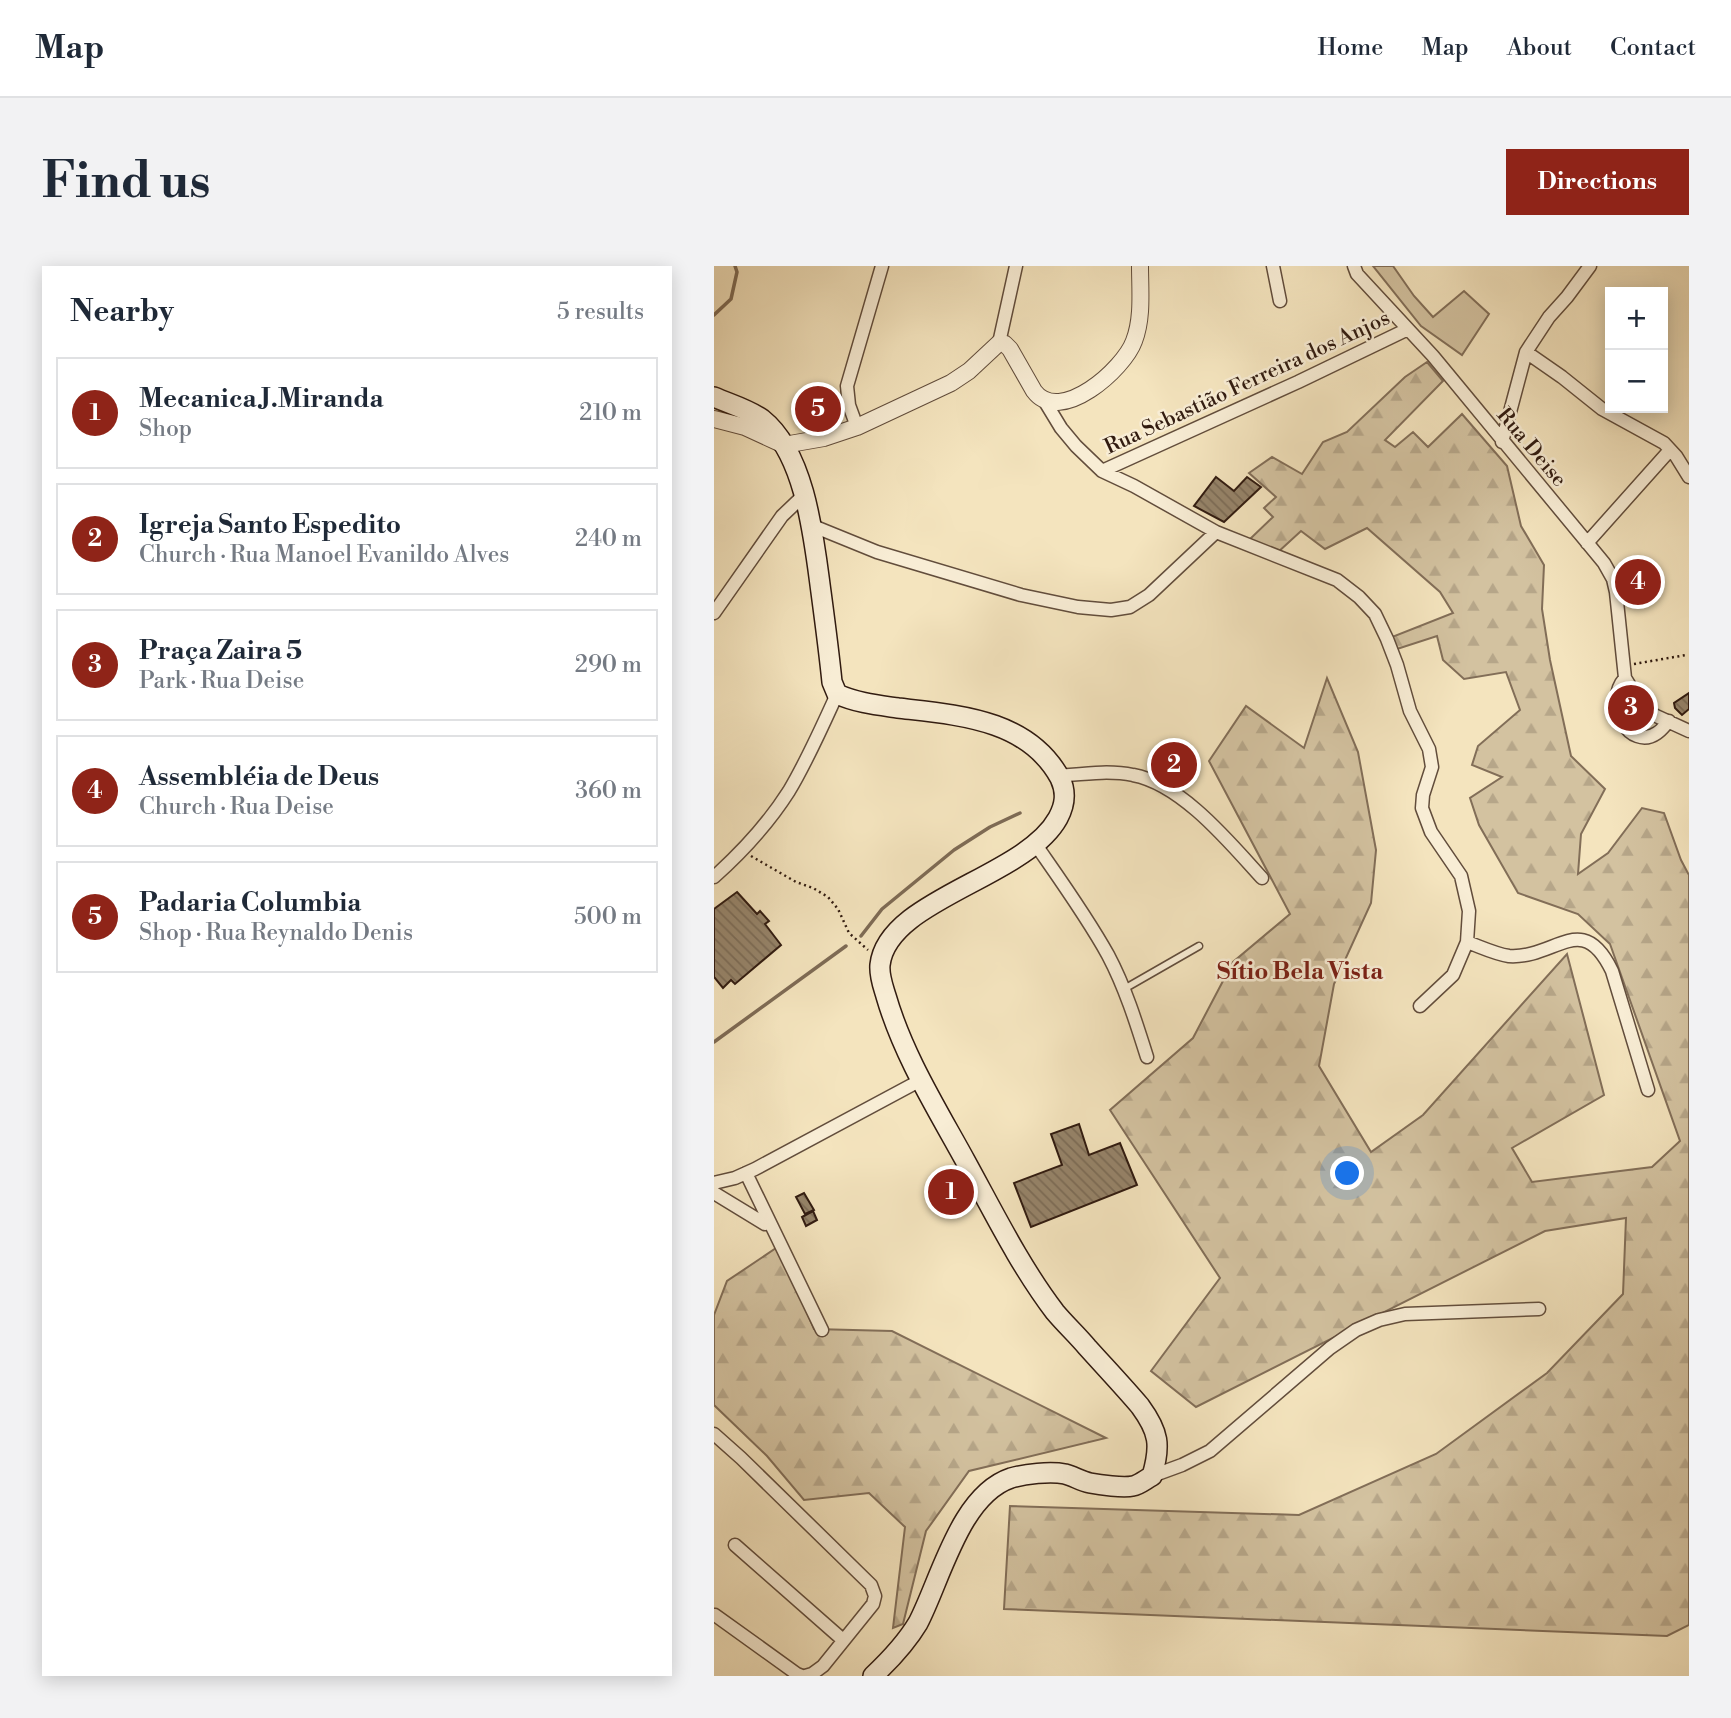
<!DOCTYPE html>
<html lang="en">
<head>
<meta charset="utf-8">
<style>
  body { margin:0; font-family:"Libre Bodoni",serif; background:#f2f2f3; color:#1f2937 }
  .controls { position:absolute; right:21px; top:21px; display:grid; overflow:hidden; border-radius:0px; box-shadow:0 4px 18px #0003 }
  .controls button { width:63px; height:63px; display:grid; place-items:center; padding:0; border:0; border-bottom:2px solid #e0e1e3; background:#fff; color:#1f2937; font:35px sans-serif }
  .you { position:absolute; left:634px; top:908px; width:24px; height:24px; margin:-18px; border:5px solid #fff; border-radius:50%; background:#1a73e8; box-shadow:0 0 0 10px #1a73e833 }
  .badge { display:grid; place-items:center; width:46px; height:46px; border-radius:50%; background:#8f2418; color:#fff; font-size:23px; font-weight:700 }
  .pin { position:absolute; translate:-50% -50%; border:4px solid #fff; box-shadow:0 2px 7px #0006 }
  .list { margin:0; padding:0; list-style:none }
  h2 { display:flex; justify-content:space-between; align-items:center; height:91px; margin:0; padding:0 28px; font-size:30px }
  h2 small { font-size:23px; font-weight:400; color:#747a83 }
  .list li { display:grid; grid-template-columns:46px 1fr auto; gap:21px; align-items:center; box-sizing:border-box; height:112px; margin:0 14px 14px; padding:0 14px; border:2px solid #e0e1e3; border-radius:0px }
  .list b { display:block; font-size:26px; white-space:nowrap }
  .list p { margin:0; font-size:23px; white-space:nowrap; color:#747a83 }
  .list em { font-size:23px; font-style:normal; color:#747a83 }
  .map { position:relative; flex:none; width:975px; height:1410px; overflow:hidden; border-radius:0px }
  header { display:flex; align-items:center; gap:42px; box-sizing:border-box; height:98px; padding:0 35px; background:#fff; border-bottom:2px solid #e0e1e3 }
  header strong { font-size:33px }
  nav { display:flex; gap:38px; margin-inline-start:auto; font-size:24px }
  .intro { display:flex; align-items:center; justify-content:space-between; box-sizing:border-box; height:168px; padding:0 42px }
  h1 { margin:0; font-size:49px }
  .button { padding:18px 32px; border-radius:0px; background:#8f2418; color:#fff; font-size:24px; font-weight:700 }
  main { display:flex; gap:42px; padding:0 42px }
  aside { flex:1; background:#fff; border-radius:0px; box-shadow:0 4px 18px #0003 }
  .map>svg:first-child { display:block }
  .grass { fill:#d3c2a0; stroke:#826e58; stroke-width:2 }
  .forest { fill:url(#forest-firs); stroke:#826e58; stroke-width:2 }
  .park { fill:url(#park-dots); stroke:#826e58; stroke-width:2 }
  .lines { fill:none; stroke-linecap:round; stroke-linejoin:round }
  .stream { stroke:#7e6b55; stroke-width:3.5 }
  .building { fill:url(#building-back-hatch); stroke:#311b10; stroke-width:2 }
  .service-casing { stroke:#624d3c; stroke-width:9 }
  .minor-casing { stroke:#624d3c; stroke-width:15 }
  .tertiary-casing { stroke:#624d3c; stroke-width:18 }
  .secondary-casing { stroke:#311b10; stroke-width:22 }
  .path { stroke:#311b10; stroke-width:2.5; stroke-dasharray:2 3.5; stroke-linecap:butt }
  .service { stroke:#f8edd5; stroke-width:6 }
  .minor { stroke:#f8edd5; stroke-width:12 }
  .tertiary { stroke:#f8edd5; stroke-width:16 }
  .secondary { stroke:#f8edd5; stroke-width:19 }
  .labels { text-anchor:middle; stroke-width:5; stroke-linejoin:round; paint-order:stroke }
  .street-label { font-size:21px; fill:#311b10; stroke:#f8edd5 }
  .quarter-label { font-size:24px; font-weight:bold; fill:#7a1f14; stroke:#f8edd5 }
</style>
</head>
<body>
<header>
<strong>Map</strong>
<nav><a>Home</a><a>Map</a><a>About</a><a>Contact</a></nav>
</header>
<div class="intro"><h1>Find us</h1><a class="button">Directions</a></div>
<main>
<aside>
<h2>Nearby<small>5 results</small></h2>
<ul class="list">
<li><span class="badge">1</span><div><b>Mecanica J.Miranda</b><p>Shop</p></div><em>210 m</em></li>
<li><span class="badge">2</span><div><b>Igreja Santo Espedito</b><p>Church · Rua Manoel Evanildo Alves</p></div><em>240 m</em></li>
<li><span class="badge">3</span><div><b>Praça Zaira 5</b><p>Park · Rua Deise</p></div><em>290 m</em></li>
<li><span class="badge">4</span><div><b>Assembléia de Deus</b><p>Church · Rua Deise</p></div><em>360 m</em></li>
<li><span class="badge">5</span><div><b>Padaria Columbia</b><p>Shop · Rua Reynaldo Denis</p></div><em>500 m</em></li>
</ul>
</aside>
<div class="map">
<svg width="975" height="1410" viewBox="0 0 975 1410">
  <defs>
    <pattern id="forest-firs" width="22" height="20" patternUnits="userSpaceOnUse" patternTransform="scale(1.75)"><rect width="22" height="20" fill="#d3c2a0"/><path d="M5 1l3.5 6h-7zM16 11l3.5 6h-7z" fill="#b6a689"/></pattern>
    <pattern id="park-dots" width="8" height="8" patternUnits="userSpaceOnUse" patternTransform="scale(1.75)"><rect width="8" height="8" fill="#d3c2a0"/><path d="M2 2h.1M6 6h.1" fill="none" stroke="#b6a689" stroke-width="1.8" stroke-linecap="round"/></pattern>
    <pattern id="building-back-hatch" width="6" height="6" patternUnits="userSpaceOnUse" patternTransform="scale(1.75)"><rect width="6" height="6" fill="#96846a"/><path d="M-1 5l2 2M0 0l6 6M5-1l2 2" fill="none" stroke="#7b6b56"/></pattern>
  </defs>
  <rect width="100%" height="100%" fill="#f4e4be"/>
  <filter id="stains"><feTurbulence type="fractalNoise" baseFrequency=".00286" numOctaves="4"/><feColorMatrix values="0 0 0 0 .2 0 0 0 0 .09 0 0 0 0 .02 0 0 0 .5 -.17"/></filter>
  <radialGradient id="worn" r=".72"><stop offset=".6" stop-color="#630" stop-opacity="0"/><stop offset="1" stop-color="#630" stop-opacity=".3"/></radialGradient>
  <!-- grass -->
  <path class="grass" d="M659,0H679L700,30L719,51L750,25L775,48L748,89L707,60Z"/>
  <!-- forest -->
  <path class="forest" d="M713,96L729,115L671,174L681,181L699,166L714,181L748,148L793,200L807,260L830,299L828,343L836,394L857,490L891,523L867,568L864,608L894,587L928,542L950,547L967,594L975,609V1359L953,1370L290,1343L296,1240L585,1249L722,1188L833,1107L909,1028L912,952L831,965L482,1141L437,1105L506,1012L396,844L479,772L519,696L576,648L495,495L532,440L590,482L613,412L644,486L662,584L657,637L620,718L605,800L657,886L709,849L853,688L890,829L798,882L818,916L938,901L966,875L896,678L864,648L804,627L765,559L756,532L788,511L758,499L764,480L806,444L792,406L750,413L729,394L723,370L683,383L678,371L739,347L726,326L653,262L611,283L587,265L563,287L536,273L559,251L550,242L562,231L535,207L558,191L588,208L609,176L633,166L691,111Z
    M65,980L100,1063L178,1065L392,1172L255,1205L212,1265L189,1358L179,1362L191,1261L155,1227L90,1234L53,1190L0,1139V1049L13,1015Z"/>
  <!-- park -->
  <path class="park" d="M913,429L934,453L931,459L926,462H920C912,453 909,440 913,429Z"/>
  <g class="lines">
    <!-- stream -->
    <path class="stream" d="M0,49L17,33L23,6L21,0
      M147,670L168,643L240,584L276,561L306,547
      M0,776L132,680"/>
  </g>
  <!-- building -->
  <path class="building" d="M83,130L122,133L119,153L115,158L102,163L97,162L93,157Z
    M502,211L520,225L533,211L547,221L510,256L480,240Z
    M975,427V443L968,449L961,442L960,437Z
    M467,482L478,495L456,514L449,511L442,503Z
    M23,626L43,648L46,645L55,655L51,658L67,679L21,718L17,714L9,722L0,711V643Z
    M365,858L375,889L406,877L423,919L317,961L300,917L348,899L337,868Z
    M90,927L100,944L91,948L82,931Z
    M99,945L103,954L92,960L88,951Z"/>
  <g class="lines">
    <defs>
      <path id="service" d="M410,723L485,680"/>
      <path id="minor" d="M559,0L566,35
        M640,0L643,8L719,90L890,297L899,313L902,326L911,412L922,430L940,449L975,465
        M285,77L302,0
        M812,86L848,111L888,143L950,177L962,190L975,211
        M330,134L347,162L362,180L388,205L420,220L502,266L623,314L645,331L661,348L673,373L683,399L696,445L715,483L718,501L709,529L708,542L717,566L747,610L755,645L753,676L739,709L706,740
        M143,161L135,139L133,120L168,0
        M788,176L812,86L835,51L853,31L876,0
        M388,205L584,116L694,63
        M99,260L163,286L307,329L364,341L397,344L416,341L435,329L502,266
        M873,277L956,184
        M0,347L68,250L90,229
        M911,412C888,438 916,486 943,467C948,464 951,459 955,455
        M344,510C368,508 395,504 419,509C468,518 516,577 548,612
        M322,579C347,615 373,651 394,689C411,721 422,756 433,791
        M0,611C28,586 54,558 75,525C93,495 108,461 123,428
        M753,676C767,681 781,688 795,690C842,693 868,643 898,705L934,824
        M32,907L108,1064
        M0,917L21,912L41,903L207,814
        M0,927L51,958
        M0,1168L27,1192L157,1319L161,1330L159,1338L109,1400L98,1408L91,1410
        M438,1210L468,1199L496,1185L616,1082L642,1064L665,1054L691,1048L825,1043
        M21,1279L129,1374
        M1,1349L83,1408L88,1410"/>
      <path id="tertiary" d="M0,153L31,161L70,179L110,172L143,161L237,117L255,105L285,77L291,78L296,83L320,125C346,160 410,103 420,75C429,52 426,24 426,0"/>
      <path id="secondary" d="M0,131C16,138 34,143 48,153C92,188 100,274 107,326C111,356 115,386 118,416L123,428C143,437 163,439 184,442C244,449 314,453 346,512C353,527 351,539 344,552C311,612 173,633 166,699C165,710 169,720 172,730C189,789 223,843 252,896C280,947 306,1000 341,1046C351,1058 363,1069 373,1081C391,1101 409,1120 426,1140C445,1166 447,1179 438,1210C432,1213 425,1219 419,1220C409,1222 386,1219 376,1217C367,1215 359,1210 351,1208C336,1205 311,1208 297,1212C246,1229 227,1313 204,1357C192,1377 176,1394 159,1410"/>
    </defs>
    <!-- service casing -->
    <use href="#service" class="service-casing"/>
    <!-- minor casing -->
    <use href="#minor" class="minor-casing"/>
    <!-- tertiary casing -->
    <use href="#tertiary" class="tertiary-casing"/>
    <!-- secondary casing -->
    <use href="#secondary" class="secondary-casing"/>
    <!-- path -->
    <path class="path" d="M920,398L972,389
      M37,590L82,616L99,622L114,631L124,643L135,667L154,684"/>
    <!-- service -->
    <use href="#service" class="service"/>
    <!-- minor -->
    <use href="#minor" class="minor"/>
    <!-- tertiary -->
    <use href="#tertiary" class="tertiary"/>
    <!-- secondary -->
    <use href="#secondary" class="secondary"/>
  </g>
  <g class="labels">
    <!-- street labels -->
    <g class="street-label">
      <text transform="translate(533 116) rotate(-25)" y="7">Rua Sebastião Ferreira dos Anjos</text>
      <text transform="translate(818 181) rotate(50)" y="7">Rua Deise</text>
    </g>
    <!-- quarter labels -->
    <g class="quarter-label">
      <text x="586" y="713">Sítio Bela Vista</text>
    </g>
  </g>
  <rect width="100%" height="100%" filter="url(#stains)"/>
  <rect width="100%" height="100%" fill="url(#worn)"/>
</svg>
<div class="controls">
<button>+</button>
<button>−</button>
</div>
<div class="you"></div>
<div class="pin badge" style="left:237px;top:926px">1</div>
<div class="pin badge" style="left:460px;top:499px">2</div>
<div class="pin badge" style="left:917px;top:442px">3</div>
<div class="pin badge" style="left:924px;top:316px">4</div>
<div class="pin badge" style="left:104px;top:143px">5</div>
</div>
</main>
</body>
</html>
